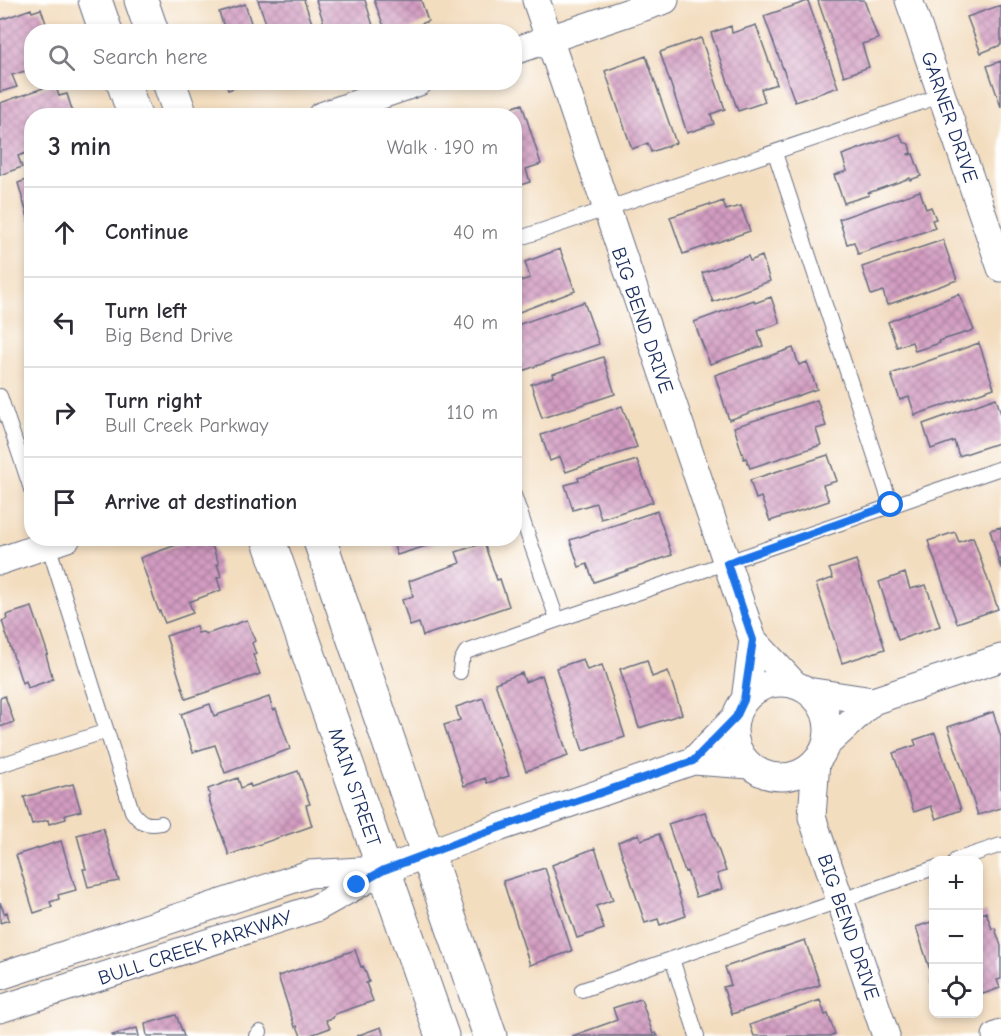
<!DOCTYPE html>
<html lang="en">
<head>
<meta charset="utf-8">
<style>
  body { margin:0; font-family:"Comic Neue",sans-serif; background:#f2f2f3; color:#2b2b33 }
  .controls { position:absolute; right:18px; bottom:18px; display:grid; overflow:hidden; border-radius:12px; box-shadow:0 3px 9px #0003 }
  .controls button { width:54px; height:54px; display:grid; place-items:center; padding:0; border:0; border-bottom:2px solid #e1e1e2; background:#fff; color:#2b2b33; font:30px sans-serif }
  .stop { position:absolute; width:18px; height:18px; margin:-14px; border:4px solid #1a73e8; border-radius:50%; background:#fff }
  .stop.end { background:#1a73e8; border-color:#fff; box-shadow:0 2px 6px #0008 }
  .list { margin:0; padding:0; list-style:none }
  h2 { display:flex; justify-content:space-between; align-items:center; height:78px; margin:0; padding:0 24px; font-size:26px }
  h2 small { font-size:20px; font-weight:400; color:#7c7c81 }
  .list li { display:grid; grid-template-columns:39px 1fr auto; gap:18px; align-items:center; box-sizing:border-box; height:90px; padding:0 24px; border-top:2px solid #e1e1e2 }
  .list b { display:block; font-size:22px; white-space:nowrap }
  .list p { margin:0; font-size:20px; white-space:nowrap; color:#7c7c81 }
  .list em { font-size:20px; font-style:normal; color:#7c7c81 }
  .icon { flex:none; width:33px; height:33px; fill:none; stroke:currentColor; stroke-width:2; stroke-linecap:round; stroke-linejoin:round }
  .map { position:relative; flex:none; width:1001px; height:1036px; overflow:hidden }
  .search { position:absolute; background:#fff; box-shadow:0 3px 9px #0003; left:24px; top:24px; width:498px; height:66px; display:flex; align-items:center; gap:15px; box-sizing:border-box; padding:0 21px; border-radius:24px; color:#7c7c81; font-size:22px }
  .panel { position:absolute; background:#fff; box-shadow:0 3px 9px #0003; left:24px; top:108px; width:498px; height:438px; border-radius:24px }
  .map>svg:first-child { display:block }
  .building { fill:url(#building-cross-hatch) }
  .lines { fill:none; stroke-linecap:round; stroke-linejoin:round }
  .service-casing { stroke:#676c80; stroke-width:16 }
  .minor-casing { stroke:#676c80; stroke-width:29 }
  .tertiary-casing { stroke:#676c80; stroke-width:35 }
  .service { stroke:#fff; stroke-width:14 }
  .minor { stroke:#fff; stroke-width:27 }
  .tertiary { stroke:#fff; stroke-width:33 }
  .route { stroke:#1a73e8; stroke-width:8 }
  .labels { text-anchor:middle; stroke-width:6; stroke-linejoin:round; paint-order:stroke }
  .street-label { font-size:20px; fill:#1b2f5e; stroke:#fff }
</style>
</head>
<body>
<div class="map">
<svg width="1001" height="1036" viewBox="0 0 1001 1036">
  <defs>
    <pattern id="building-cross-hatch" width="8" height="8" patternUnits="userSpaceOnUse" patternTransform="scale(1.5)"><rect width="8" height="8" fill="#d39cc1"/><path d="M0 0l8 8M0 8l8-8" fill="none" stroke="#aa80a0"/></pattern>
  </defs>
  <rect width="100%" height="100%" fill="#fff"/>
  <filter id="ink" filterUnits="userSpaceOnUse"><feTurbulence type="fractalNoise" baseFrequency=".0167" numOctaves="2"/><feDisplacementMap in="SourceGraphic" scale="12" xChannelSelector="R" yChannelSelector="G"/><feConvolveMatrix kernelMatrix="1 2 1 2 8 2 1 2 1" color-interpolation-filters="sRGB"/></filter>
  <filter id="wash" filterUnits="userSpaceOnUse"><feTurbulence type="fractalNoise" baseFrequency=".008" numOctaves="4" result="noise"/><feDisplacementMap in="SourceGraphic" scale="24" xChannelSelector="R" yChannelSelector="G"/><feGaussianBlur stdDeviation="1.35" result="paint"/><feColorMatrix in="noise" values="0 0 0 0 0 0 0 0 0 0 0 0 0 0 0 0 0 1.4 0 .05"/><feComposite in="paint" operator="in"/></filter>
  <g filter="url(#wash)">
    <rect width="100%" height="100%" fill="#f3ddbf"/>
    <g id="blocks">
      <!-- building -->
      <path class="building" d="M258,0H304L315,32H269Z
        M316,0H365L375,32H327Z
        M374,0H421L428,21L409,29L410,30L407,32H386Z
        M821,0H864L878,39L862,44L869,67L844,76L818,1Z
        M808,1L838,87L795,102L764,16Z
        M245,4L254,32H210L224,27L219,12Z
        M1001,5V45L981,53L967,17Z
        M31,9L32,12L41,9L49,32H32V69L12,75L17,87L0,92V20Z
        M756,25L777,84L761,89L765,102L738,111L711,33L731,26L732,33Z
        M701,38L725,109L711,114L714,124L687,133L660,52Z
        M646,56L676,143L651,152L648,143L632,149L605,71Z
        M1001,61V107L987,66Z
        M225,82H250V83L228,90Z
        M55,84L59,96L67,94L74,116H32V151L18,156L22,167L0,175V103Z
        M522,104L541,164L526,169L530,182L514,187V116H477L476,113L495,107L497,113Z
        M900,134L903,142L909,144L911,153L908,154L909,155L913,154L921,176L910,180V178L868,193L869,195L844,203L834,175L847,171L842,155Z
        M32,178V220L29,221L18,183Z
        M920,191L926,209L931,207L936,219L932,220L935,228L858,254L854,242L847,244L839,219Z
        M723,201L726,210L741,206L750,231L683,254L670,217L710,204V206Z
        M943,240L957,280L887,305L883,291L871,295L862,267Z
        M560,249L575,291L514,314V283L530,278L525,262Z
        M748,256L750,261L762,256L770,281L713,302L702,273Z
        M959,294L974,330L939,341L940,343L915,351L912,342L897,347L888,322Z
        M771,297L780,323L758,331L763,346L710,364L694,322L754,300L755,303Z
        M584,302L599,344L522,371L516,354H514V326Z
        M979,343L994,388L915,415L909,397L900,400L891,374Z
        M793,348L799,365L807,362L817,389L729,420L715,375Z
        M603,357L615,394L542,418L531,384L554,377L553,374Z
        M996,398L1001,414V442L959,456L954,441L931,449L923,424Z
        M817,400L826,426L816,429L821,445L750,468L746,458L744,459L734,427Z
        M622,406L637,447L566,472L560,457L550,461L541,435Z
        M828,455L837,481L823,485L829,501L770,521L761,497L756,499L750,480Z
        M637,460L653,502L601,519L596,503L573,510L565,485L579,481L578,478Z
        M657,511L672,555L594,582L587,564L579,567L570,540Z
        M1001,527V569L990,530Z
        M955,532L959,542L973,537L998,609L957,623L928,541Z
        M196,538H209L219,564H217L221,576L217,578L221,590L189,602L193,613L165,623L160,611L159,612L140,558Z
        M381,538H449V539L397,555L392,540L382,543Z
        M484,543L497,580L500,579L509,606L423,636L419,623L410,626L402,600L413,596L409,581L460,563L456,552Z
        M856,560L885,649L842,663L816,584L833,578L829,569Z
        M905,573L910,589L926,585L940,626L898,640L879,582Z
        M32,607L48,654L46,655L53,679L28,688L26,681L22,683L2,621L7,619L6,615Z
        M247,620L255,641L252,643L256,654L253,655L260,674L186,699L166,636L196,626L198,633L202,632L207,634Z
        M583,659L587,670L602,665L625,737L583,751L556,668Z
        M647,660L652,677L668,671L682,714L639,728L620,669Z
        M522,673L525,682L542,675L568,756L526,771L495,683Z
        M5,696L14,722L0,727V698Z
        M269,697L273,710L276,709L290,749L225,773L215,745L193,752L181,714L210,704L214,716Z
        M483,698L509,776L487,783L485,778L464,786L444,725L460,720L456,707Z
        M993,712L1001,737V808L978,815L948,727Z
        M935,733L961,810L936,819L931,806L914,812L893,753L916,745L914,740Z
        M298,771L310,804L306,805L312,826L229,855L208,797L210,796L208,789L238,778L241,788L250,784L251,787Z
        M73,784L81,811L65,815L66,819L49,824L48,820L32,824L24,797Z
        M705,812L726,871L717,874L722,889L696,897L687,871L685,872L668,824Z
        M103,828L119,881L88,887L83,869H86L77,835Z
        M639,834L641,840L659,834L686,916L660,925L658,919L645,923L618,842Z
        M61,841L76,890L58,895L59,899L50,902L52,907L34,913L16,855Z
        M595,848L613,900L596,906L604,929L577,938L552,865Z
        M545,868L572,951L530,965L503,881Z
        M0,902L4,913L7,912L9,920L0,923Z
        M986,912L992,929L995,928L1001,946V979L997,980L1000,988L983,994L978,982V915Z
        M934,921V992H933L929,980L933,979L916,927Z
        M805,940L820,985L732,1014L723,987L731,985L725,967Z
        M355,950L361,967L363,966L365,970L369,982L366,983L373,1001L335,1014L333,1018L326,1020L330,1028L308,1036H301L297,1026L295,1027L278,976Z
        M641,999L653,1034L656,1033L658,1036H572L617,1020L613,1008Z
        M820,1000L825,1015L828,1014L835,1034L830,1036H754L750,1025Z
        M176,1015L184,1036H147L145,1024Z
        M381,1027L384,1036H356Z
        M137,1028L139,1036H112V1035Z"/>
    </g>
  </g>
  <g filter="url(#ink)">
    <use href="#blocks" fill-opacity="0" stroke="#676c80" stroke-width="1.5"/>
    <g class="lines">
      <defs>
        <path id="service" d="M775,153L891,505
          M514,240L943,95
          M0,396L32,492
          M514,495L557,619
          M47,541L132,811C140,823 147,826 161,823
          M460,672L461,661L466,652C552,621 639,593 725,563C817,532 909,499 1001,468
          M0,765L107,731
          M956,860L1001,845
          M672,959L697,1036
          M582,990L934,868
          M256,1036L260,1032"/>
        <path id="minor" d="M536,0L753,640L795,685
          M909,0L1001,268
          M514,51L665,0
          M321,116L419,82
          M0,561L67,538
          M734 730a47 47 0 1 1 94 0a47 47 0 1 1-94 0Z
          M807,691L873,701
          M745,700L753,640
          M826,745L873,701L1001,658
          M693,761L736,717
          M816,761L812,817L886,1036
          M0,976L309,874L377,870
          M0,1009L316,908L384,870L475,836L693,761L750,765
          M996,1036L1001,1034"/>
        <path id="tertiary" d="M95,0L106,32
          M141,0L152,32
          M123,82L135,116
          M169,82L181,116
          M268,538L442,1036
          M319,538L490,1036"/>
      </defs>
      <!-- service casing -->
      <use href="#service" class="service-casing"/>
      <!-- minor casing -->
      <use href="#minor" class="minor-casing"/>
      <!-- tertiary casing -->
      <use href="#tertiary" class="tertiary-casing"/>
      <!-- service -->
      <use href="#service" class="service"/>
      <!-- minor -->
      <use href="#minor" class="minor"/>
      <!-- tertiary -->
      <use href="#tertiary" class="tertiary"/>
    </g>
  </g>
  <g class="lines" filter="url(#ink)">
    <!-- route -->
    <path class="route" d="M357,885L384,870L475,836L693,761L736,717L744,700L753,640L727,563L891,505"/>
  </g>
  <g class="labels">
    <!-- street labels -->
    <g class="street-label">
      <text transform="translate(950 117) rotate(71)" y="7">GARNER DRIVE</text>
      <text transform="translate(643 320) rotate(71)" y="7">BIG BEND DRIVE</text>
      <text transform="translate(355 787) rotate(71)" y="7">MAIN STREET</text>
      <text transform="translate(849 927) rotate(71)" y="7">BIG BEND DRIVE</text>
      <text transform="translate(195 947) rotate(-18)" y="7">BULL CREEK PARKWAY</text>
    </g>
  </g>
</svg>
<div class="controls">
<button>+</button>
<button>−</button>
<button><svg class="icon" aria-label="locate" viewBox="0 0 24 24"><circle cx="12" cy="12" r="6"/><path d="M12 2v4M12 18v4M2 12h4M18 12h4"/></svg></button>
</div>
<div class="stop" style="left:891px;top:505px"></div>
<div class="stop end" style="left:357px;top:885px"></div>
<div class="search"><svg class="icon" aria-label="search" viewBox="0 0 24 24"><circle cx="10" cy="10" r="6"/><path d="M15 15l6 6"/></svg>Search here</div>
<section class="panel">
<h2>3 min<small>Walk · 190 m</small></h2>
<ul class="list">
<li><svg class="icon" aria-label="ahead" viewBox="0 0 24 24"><path d="M12 20V5M6 11l6-6 6 6"/></svg><div><b>Continue</b></div><em>40 m</em></li>
<li><svg class="icon" aria-label="left" viewBox="0 0 24 24"><path d="M17 20v-9H6M10 6l-5 5 5 5"/></svg><div><b>Turn left</b><p>Big Bend Drive</p></div><em>40 m</em></li>
<li><svg class="icon" aria-label="right" viewBox="0 0 24 24"><path d="M7 20v-9h11M14 6l5 5-5 5"/></svg><div><b>Turn right</b><p>Bull Creek Parkway</p></div><em>110 m</em></li>
<li><svg class="icon" aria-label="arrive" viewBox="0 0 24 24"><path d="M6 21V4h12l-3 4 3 4H6"/></svg><div><b>Arrive at destination</b></div></li>
</ul>
</section>
</div>
</body>
</html>
